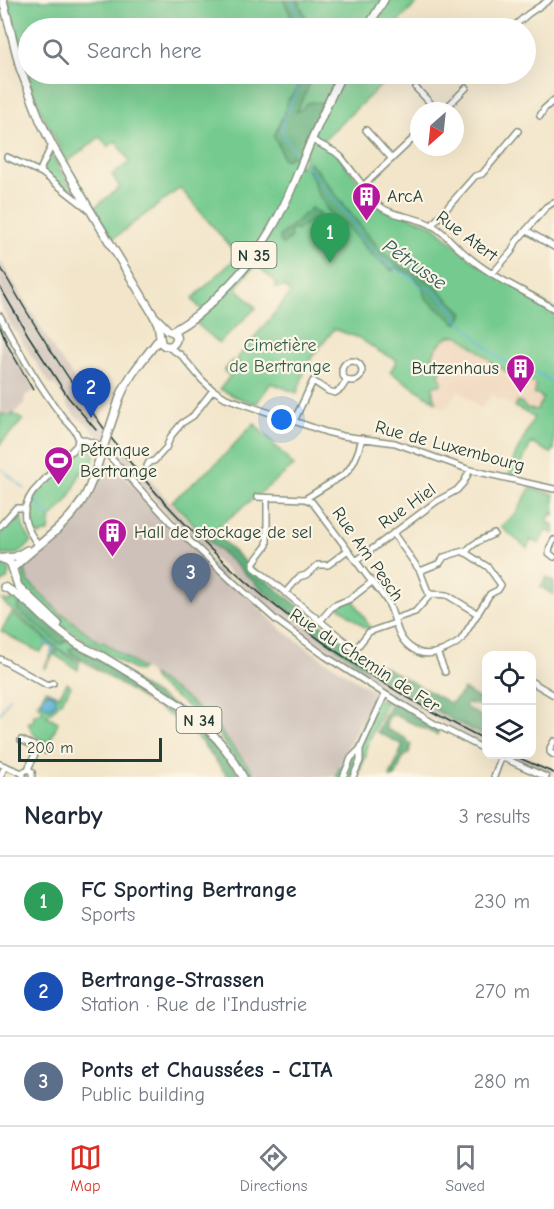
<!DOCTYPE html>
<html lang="en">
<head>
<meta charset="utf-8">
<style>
  body { margin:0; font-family:"Comic Neue",sans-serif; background:#f2f2f3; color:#1f2937 }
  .controls { position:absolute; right:18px; bottom:18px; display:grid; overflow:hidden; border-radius:12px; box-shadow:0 6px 24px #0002 }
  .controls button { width:54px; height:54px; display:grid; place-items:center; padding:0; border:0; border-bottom:2px solid #e0e1e3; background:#fff; color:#1f2937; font:30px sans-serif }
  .compass { position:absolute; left:410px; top:102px; width:54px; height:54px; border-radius:50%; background:#fff; box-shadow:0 6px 24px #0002; rotate:207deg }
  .scale { position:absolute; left:18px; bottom:15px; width:144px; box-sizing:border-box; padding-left:6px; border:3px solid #1f3d34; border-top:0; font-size:16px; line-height:21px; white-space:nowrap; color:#1f3d34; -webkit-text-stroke:4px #fcf5e5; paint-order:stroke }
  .you { position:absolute; left:282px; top:420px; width:21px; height:21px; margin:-15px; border:4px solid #fff; border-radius:50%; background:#1a73e8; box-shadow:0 0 0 9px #1a73e833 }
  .badge { display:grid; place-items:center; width:39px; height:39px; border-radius:50%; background:#d93025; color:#fff; font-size:20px; font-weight:700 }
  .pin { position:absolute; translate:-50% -50px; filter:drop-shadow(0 2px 3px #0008) }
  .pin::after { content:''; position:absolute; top:32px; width:21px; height:18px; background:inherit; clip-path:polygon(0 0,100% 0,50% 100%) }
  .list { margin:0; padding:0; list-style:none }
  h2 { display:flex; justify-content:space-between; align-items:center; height:78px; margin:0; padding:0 24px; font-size:26px }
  h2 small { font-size:20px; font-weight:400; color:#747a83 }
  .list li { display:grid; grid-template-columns:39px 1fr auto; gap:18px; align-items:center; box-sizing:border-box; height:90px; padding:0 24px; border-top:2px solid #e0e1e3 }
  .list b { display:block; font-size:22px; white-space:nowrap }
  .list p { margin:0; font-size:20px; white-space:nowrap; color:#747a83 }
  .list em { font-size:20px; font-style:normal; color:#747a83 }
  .icon { flex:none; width:33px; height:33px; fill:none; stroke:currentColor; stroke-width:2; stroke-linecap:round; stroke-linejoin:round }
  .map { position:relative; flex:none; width:554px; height:777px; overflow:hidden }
  .search { position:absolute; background:#fff; box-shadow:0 6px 24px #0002; left:18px; right:18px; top:18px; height:66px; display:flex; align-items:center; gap:15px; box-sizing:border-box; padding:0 21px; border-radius:33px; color:#747a83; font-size:22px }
  .sheet { height:348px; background:#fff }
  nav { display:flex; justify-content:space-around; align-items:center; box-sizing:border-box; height:84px; border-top:2px solid #e0e1e3; background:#fff; font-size:16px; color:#747a83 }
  nav a { display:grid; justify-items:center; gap:3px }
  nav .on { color:#d93025 }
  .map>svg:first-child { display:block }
  .built { fill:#f0d5bc }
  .industrial { fill:#cec1b9 }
  .green { fill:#74ca8f; stroke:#4a8462; stroke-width:1.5 }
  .forest { fill:#5fae7a; stroke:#3f7657; stroke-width:1.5 }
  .water { fill:#5ab2d7; stroke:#3c7886; stroke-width:1.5 }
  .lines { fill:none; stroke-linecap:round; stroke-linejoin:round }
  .stream { stroke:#5ab2d7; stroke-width:1.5 }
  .minor-casing { stroke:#88917e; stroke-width:8 }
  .major-casing { stroke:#88917e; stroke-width:10 }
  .minor { stroke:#fff; stroke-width:5 }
  .major { stroke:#fff; stroke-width:7 }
  .rail { stroke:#1f3d34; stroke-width:1.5 }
  .major-bridge-casing { stroke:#88917e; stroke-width:10; stroke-linecap:butt }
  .major-bridge { stroke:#fff; stroke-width:7 }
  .labels { text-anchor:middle; stroke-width:4.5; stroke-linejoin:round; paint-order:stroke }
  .shield { fill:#fcf5e5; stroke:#617469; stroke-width:1.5 }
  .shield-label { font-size:16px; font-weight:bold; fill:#1f3d34 }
  .poi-label { font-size:18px; fill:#1f3d34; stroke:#fcf5e5; text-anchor:start }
  .street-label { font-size:18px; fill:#1f3d34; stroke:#fcf5e5 }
  .park-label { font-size:18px; fill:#34604b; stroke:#fcf5e5 }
  .water-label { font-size:20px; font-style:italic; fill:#2e5a5d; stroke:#fcf5e5 }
</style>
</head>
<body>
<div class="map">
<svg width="554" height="777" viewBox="0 0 554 777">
  <rect width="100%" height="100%" fill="#fcf5e5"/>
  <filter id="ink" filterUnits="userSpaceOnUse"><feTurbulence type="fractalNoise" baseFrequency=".0167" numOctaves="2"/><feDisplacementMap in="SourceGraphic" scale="12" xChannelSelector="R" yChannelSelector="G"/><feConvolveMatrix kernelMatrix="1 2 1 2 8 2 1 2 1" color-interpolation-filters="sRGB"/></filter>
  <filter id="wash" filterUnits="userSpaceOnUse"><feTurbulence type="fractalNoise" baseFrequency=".008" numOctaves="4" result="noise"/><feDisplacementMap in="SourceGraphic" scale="24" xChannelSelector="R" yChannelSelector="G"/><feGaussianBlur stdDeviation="1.35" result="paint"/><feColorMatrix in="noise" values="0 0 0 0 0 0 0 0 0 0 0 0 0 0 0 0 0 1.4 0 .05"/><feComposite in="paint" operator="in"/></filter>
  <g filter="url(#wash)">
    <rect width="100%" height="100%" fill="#f2e5c9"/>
    <!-- built -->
    <path class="built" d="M452,335L461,337L490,360L497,368H501L513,373L517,377L535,384L538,394L543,399L534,417L492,395L481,409L459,390L445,409L409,385L414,377L434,361L433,357L435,350L445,339Z"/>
    <!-- industrial -->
    <path class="industrial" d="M0,260L56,353L101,417L160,492L204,539L208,540L264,591L335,647L386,682L455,721L486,737V746L426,714L386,691L324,649L286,621L253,594L210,555L174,520L86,423L75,416L54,384L51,385L13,328L0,305Z
      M0,329L4,331L36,390L25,396L24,403L12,416L0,414Z
      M104,457L176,528L281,629L323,659L375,692L333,777H253L252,771L187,699L165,683L102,642L101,643L64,614L62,615L27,580L24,566L42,551L81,513L94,487Z
      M505,755H521L554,768V776Z"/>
    <!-- green -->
    <path class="green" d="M8,0H284L296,28H28V74H301L297,89L287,101L286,109L274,136L277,142L283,158L291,155L298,159L297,164L300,168L305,157L301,152L322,104L295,113L308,88L311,74H393L320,143L335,152L378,205L432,225L475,262L554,309V450L551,453L531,443L516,476L509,475L514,458L534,417L515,407L517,402H521L527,409L537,410L543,399L538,394H534L536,387L534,383L521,380L513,373L504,371L505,369L501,368L494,370L490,360L461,337C448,331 439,343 433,354L434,360L441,366L439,369L441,372L439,374L442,382L440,385L433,386V394L436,402L390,372L397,360L380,352L359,338L334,329L307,364L297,393L271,383L256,404L236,397L220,389L230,376L224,371L233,360L237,363L239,361L237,359L240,355L291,293L285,287L276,288V283L256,264L236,287L256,308L219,343L196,323L205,314L192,299L238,256L180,188L113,239L94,208L120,187L112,175L130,162L116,141L108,147L100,137L67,162L43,115L31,86Z
      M298,0H420L400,20V26L403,28H310Z
      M51,154L76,195V196L46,173C42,166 46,159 51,154Z
      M13,413L23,420L0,444V414L12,416Z
      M254,423L294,466L214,530L207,538L172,501L219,461Z
      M83,447L96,451L89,474L80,473C73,493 68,503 51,517L49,531L40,535L35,534C31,526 27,516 29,507C32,494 72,454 83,447Z
      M530,488L554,494V515L551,513L547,522L554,525V534L546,530L539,544L531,540L527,548L501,527L516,514Z
      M19,511L21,514L23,527L31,541C23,555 14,555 0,555V529L1,528L3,530L14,518L13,515Z
      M0,563L6,566L9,572L7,579L1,583H0Z
      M24,566L28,581L62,615L63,614L100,643L102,641L142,669L140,671L134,670L89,643L61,624L21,585L23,578L22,567Z
      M17,597L66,639L79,647L71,653L80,658V662L62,651L7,606L2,600L10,601Z
      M353,599L371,629L368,630L338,606Z
      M12,613L57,648L45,669L44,668L51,655L52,647L47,645L40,652L20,642L1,631Z
      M58,650L79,664L78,670L55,655Z
      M152,675L187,699L222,732V734L252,771L253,777H246L219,735L190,708L155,682Z
      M67,683L71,686C65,698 57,707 47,716L58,722L49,743C36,737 33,737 28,722H33L34,714L40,713L43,711L41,707L37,705L46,690L59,696Z
      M378,699L386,702L366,748V755L357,777H336L338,770L357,740L367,711L372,702Z"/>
    <!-- forest -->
    <path class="forest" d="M284,0H298L310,28H296Z
      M301,74H311L308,88L296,112L302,109L307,103L313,102L322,103L298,159L291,155L288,159H283L278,142L275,140L274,136L286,109L287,101L297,89Z
      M309,162L317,170L346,208L384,254L401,266L416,272L435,286L462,312V316L457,324L425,298L422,285L413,275L395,267L392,271L371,254L348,228L334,218L327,209L315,188L313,178L306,168Z
      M311,208L320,215L296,231L294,228L290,232L291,235L290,239L283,245L280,241V236Z
      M216,534L252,569L355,651L362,652L368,658L450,703L457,698L464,689L484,702L481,706L467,703L465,707L486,719V733L481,734L455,721L386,682L361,665L335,647L264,591L208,540Z
      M547,577L554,582V595L540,587Z
      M19,604L28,606L66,639L65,642L60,644L20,612L17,609Z
      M74,647H79L183,711L208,734L221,749L240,777H228L202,743L183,724L71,653L69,649Z
      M391,702L439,730L437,735L395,715L390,716L387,720L386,729L405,738L411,745L409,753L403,758L395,777H390L403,745L377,732Z"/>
    <!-- water -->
    <path class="water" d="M42 700a7 7 0 1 1 14 0a7 7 0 1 1-14 0Z"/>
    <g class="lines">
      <!-- stream -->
      <path class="stream" d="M292,0L303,28
        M300,157C294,150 286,142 283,134C277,120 301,89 305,74
        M305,163L326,191L356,225L357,234L380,259L412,278L421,286L429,288L439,295L454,311L458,319L497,357L507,362L539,374L554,383
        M0,468L25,489
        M34,498L50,518
        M44,642C47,641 52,645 54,648L51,653L53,655
        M0,714L9,698"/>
    </g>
  </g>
  <g filter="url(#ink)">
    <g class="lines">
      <defs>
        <path id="minor" d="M512,28L528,14L549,0
          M416,88L438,111
          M443,111L466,88
          M540,116L544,109L554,100
          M366,130L392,159
          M312,140L335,152L341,157L378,205C394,218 415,215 433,226C443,231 449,240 457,247C464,253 471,259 479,265C502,282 529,293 554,309
          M52,145L41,168L42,173L87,208
          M7,157L42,173
          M363,186L419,133
          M432,225L475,176L482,174L518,131
          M526,230L554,247
          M492,274L512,251L516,242L546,207L554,202
          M0,316C19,351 38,385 62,416C67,423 77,430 78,438
          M168,347L181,355L202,380L213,390L226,398L326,432L343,436L395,443L470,470L554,489
          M342 371a10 10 0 1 1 20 0a10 10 0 1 1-20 0Z
          M294,421L313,381L328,391L335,393L341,389L347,380
          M78,438L97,444L110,457L176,528L232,581L276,620L325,656L385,694L433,723L486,750
          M147,466L149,462L154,461L166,448L171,436L182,423L193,416L213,390
          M257,497L305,499L345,474C355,464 359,451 362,438
          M267,498V545L254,562V567L352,647L358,646L369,632L395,623
          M305,499L312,502C331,527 349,552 368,577C375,586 385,596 390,607C398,626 396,641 418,652C431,658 451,648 461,640L490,594L498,590L501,585L488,567L463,551L444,557L440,563L420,571
          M0,526L16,508H25
          M393,533L420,571L428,592L431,594L447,595L478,614
          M554,540L550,547L549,553L554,557
          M38,545C25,527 18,512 33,492L77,445L78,438
          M465,553C472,543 483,539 494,534
          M356,561L437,501L457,490L464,482L470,470
          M285,593L299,577L306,575L318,565H328L348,550
          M394,619L415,612L431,594
          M320,621L333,606L350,599L372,582
          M437,652L445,672
          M0,659L47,685L53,683
          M532,682L554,695
          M21,740L46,751
          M554,741L550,748V752L554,755
          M495,754L546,777
          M0,764L22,773
          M28,769L38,748
          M0,777L5,766
          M23,777V772L28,769L32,772V777
          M343,777L351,758L360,749L385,694
          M353,777L360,761V749
          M494,777L501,758"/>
        <path id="major" d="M3,0L20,68L40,120L52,145L90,210L154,316L158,324L161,343L165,346H171C176,343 178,338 175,333L168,330L154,316
          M367,28L384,0
          M173,331C191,321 206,309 220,294C239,276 256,256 269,233C287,204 298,172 311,141C321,118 331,96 342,74
          M120,397C129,374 145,358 159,339
          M0,558L8,561L11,564L18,586L58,624
          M4,558L15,557L27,550
          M13,568C35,546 65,528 82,501C89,491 93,478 97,466
          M4,587C16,592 24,600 34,608C46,620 59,631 73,641C82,648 95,652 105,658C159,691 213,718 243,777"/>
      </defs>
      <!-- minor casing -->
      <use href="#minor" class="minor-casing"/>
      <!-- major casing -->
      <use href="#major" class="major-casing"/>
      <!-- minor -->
      <use href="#minor" class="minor"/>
      <!-- major -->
      <use href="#major" class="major"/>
      <!-- rail -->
      <path class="rail" d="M0,266C33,324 69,381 108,434C206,565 341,668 486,740
        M0,287L28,335L68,397L96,430
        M0,326L8,346L33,390
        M510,754L554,773"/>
      <defs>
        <path id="major-bridge" d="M97,466L120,397"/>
      </defs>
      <!-- major-bridge casing -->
      <use href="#major-bridge" class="major-bridge-casing"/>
      <!-- major-bridge -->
      <use href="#major-bridge" class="major-bridge"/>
    </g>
  </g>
  <!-- icons -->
  <defs>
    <symbol id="building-pin" viewBox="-11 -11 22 30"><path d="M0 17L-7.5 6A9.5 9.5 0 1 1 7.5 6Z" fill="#b5179e" stroke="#fcf5e5"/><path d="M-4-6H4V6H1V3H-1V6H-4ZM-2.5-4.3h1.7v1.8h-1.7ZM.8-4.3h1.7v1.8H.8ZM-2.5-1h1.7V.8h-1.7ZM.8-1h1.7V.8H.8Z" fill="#fff"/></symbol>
    <symbol id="stadium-pin" viewBox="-11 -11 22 30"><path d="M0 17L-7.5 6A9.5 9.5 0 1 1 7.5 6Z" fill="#b5179e" stroke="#fcf5e5"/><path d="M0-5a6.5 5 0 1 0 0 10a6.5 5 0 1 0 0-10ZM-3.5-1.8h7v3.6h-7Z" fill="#fff"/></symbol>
  </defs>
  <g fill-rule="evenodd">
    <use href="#building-pin" x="350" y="180" width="33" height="45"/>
    <use href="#building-pin" x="504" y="352" width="33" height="45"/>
    <use href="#stadium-pin" x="42" y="444" width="33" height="45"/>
    <use href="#building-pin" x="96" y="516" width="33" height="45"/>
  </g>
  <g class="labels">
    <!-- shield labels -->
    <g class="shield">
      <rect x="231.5" y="242" width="45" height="26" rx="4.5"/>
      <rect x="176.5" y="707" width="45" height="26" rx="4.5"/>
    </g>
    <g class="shield-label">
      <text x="254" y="261">N 35</text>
      <text x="199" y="726">N 34</text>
    </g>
    <!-- poi labels -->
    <g class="poi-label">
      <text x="387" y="202">ArcA</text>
      <text x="499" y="374" text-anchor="end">Butzenhaus</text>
      <text x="80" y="456">Pétanque<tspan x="80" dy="21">Bertrange</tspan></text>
      <text x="134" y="538">Hall de stockage de sel</text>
    </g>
    <!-- street labels -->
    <g class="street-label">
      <text transform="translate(467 236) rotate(37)" y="6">Rue Atert</text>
      <text transform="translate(450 446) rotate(15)" y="6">Rue de Luxembourg</text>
      <text transform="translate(407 506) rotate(-35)" y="6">Rue Hiel</text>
      <text transform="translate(368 554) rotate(55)" y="6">Rue Am Pesch</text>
      <text transform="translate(365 660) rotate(33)" y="6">Rue du Chemin de Fer</text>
    </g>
    <!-- park labels -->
    <g class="park-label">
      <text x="280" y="351">Cimetière<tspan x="280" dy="21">de Bertrange</tspan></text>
    </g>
    <!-- water labels -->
    <g class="water-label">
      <text transform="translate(415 264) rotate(35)" y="7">Pétrusse</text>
    </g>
  </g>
</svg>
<div class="controls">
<button><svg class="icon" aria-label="locate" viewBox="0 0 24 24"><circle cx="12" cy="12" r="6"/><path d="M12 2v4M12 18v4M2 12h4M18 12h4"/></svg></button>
<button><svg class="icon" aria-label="layers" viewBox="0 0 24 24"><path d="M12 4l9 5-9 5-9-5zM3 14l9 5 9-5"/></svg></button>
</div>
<svg class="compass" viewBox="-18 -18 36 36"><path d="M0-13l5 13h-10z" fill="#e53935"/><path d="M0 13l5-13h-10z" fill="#747a83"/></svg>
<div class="scale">200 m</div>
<div class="you"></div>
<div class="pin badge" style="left:330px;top:263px;background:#2e9e5b">1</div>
<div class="pin badge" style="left:91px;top:418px;background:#1a4fb4">2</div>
<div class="pin badge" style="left:191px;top:603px;background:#5c6f8a">3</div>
<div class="search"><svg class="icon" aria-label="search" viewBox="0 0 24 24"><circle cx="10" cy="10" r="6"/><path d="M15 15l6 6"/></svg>Search here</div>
</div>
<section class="sheet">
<h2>Nearby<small>3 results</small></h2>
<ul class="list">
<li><span class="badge" style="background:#2e9e5b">1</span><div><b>FC Sporting Bertrange</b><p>Sports</p></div><em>230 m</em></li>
<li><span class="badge" style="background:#1a4fb4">2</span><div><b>Bertrange-Strassen</b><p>Station · Rue de l'Industrie</p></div><em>270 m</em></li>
<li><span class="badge" style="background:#5c6f8a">3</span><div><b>Ponts et Chaussées - CITA</b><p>Public building</p></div><em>280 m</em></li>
</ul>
</section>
<nav>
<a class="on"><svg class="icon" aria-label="map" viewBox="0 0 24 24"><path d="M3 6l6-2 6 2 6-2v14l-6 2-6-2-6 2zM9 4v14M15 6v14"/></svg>Map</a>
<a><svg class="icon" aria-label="directions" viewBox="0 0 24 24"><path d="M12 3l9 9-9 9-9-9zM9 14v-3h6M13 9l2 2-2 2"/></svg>Directions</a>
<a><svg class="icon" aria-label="saved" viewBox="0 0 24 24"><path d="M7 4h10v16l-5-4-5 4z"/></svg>Saved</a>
</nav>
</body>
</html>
